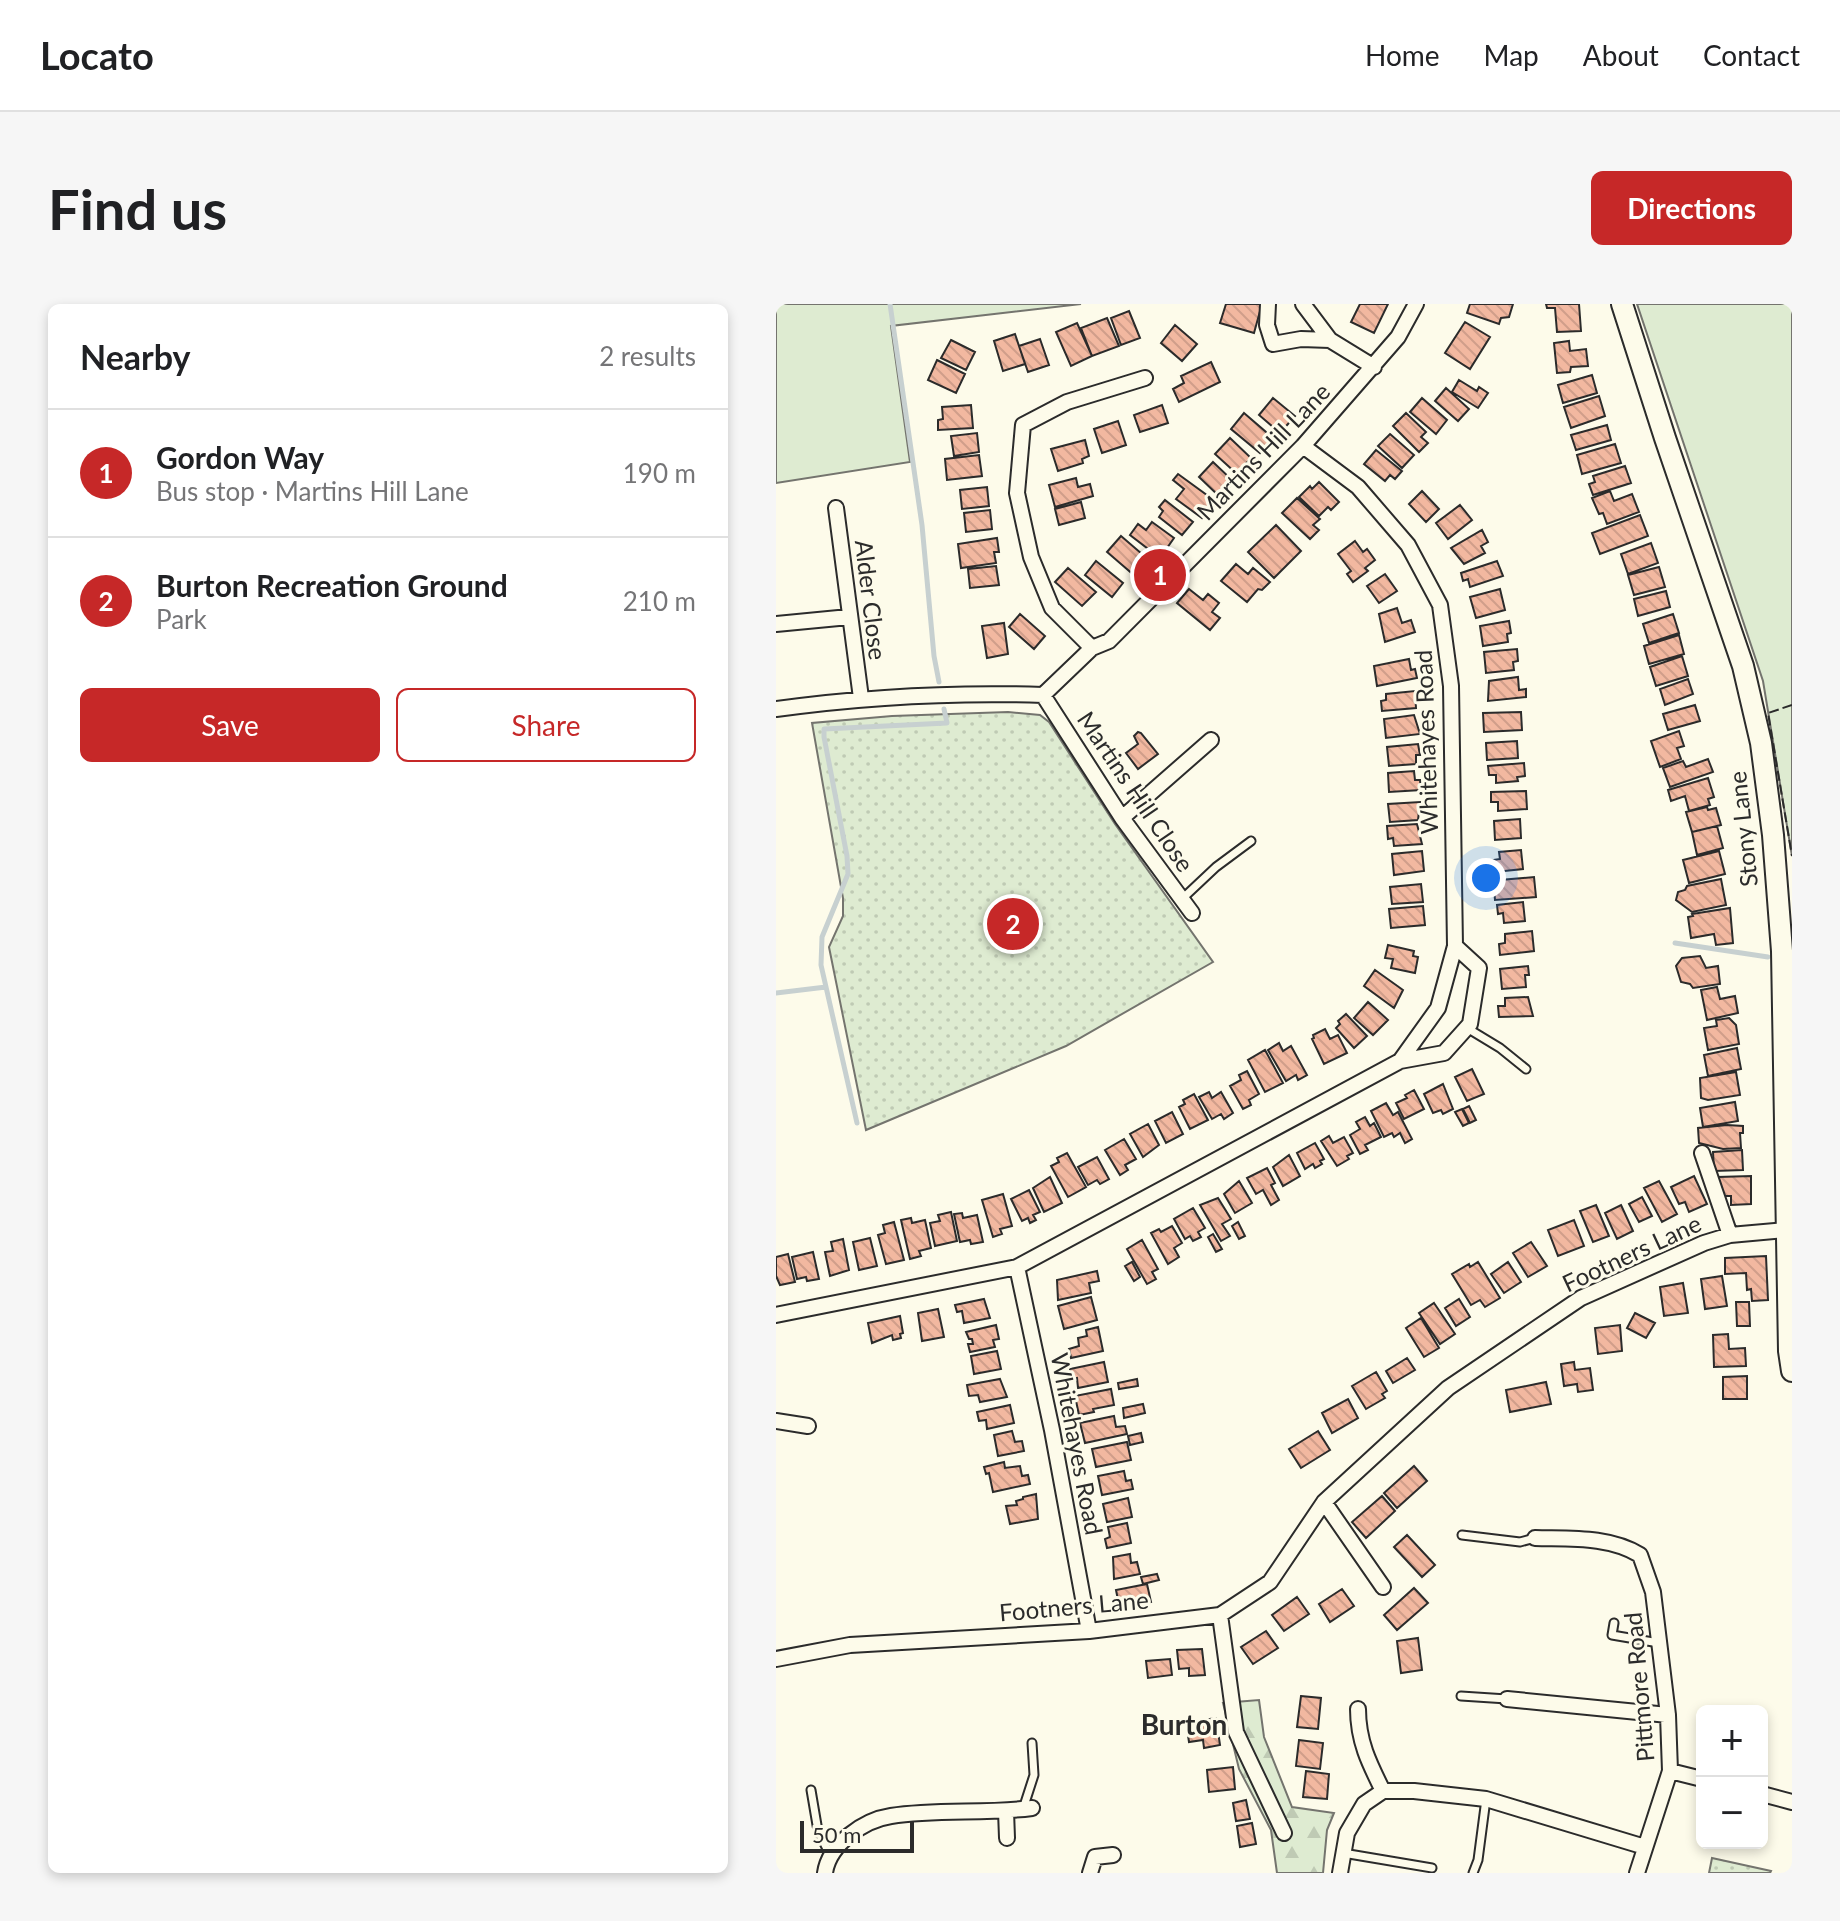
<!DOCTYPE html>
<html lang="en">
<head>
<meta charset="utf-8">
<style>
  body { margin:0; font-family:Lato,sans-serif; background:#f6f6f6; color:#202124 }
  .controls { position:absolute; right:24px; bottom:24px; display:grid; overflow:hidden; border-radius:12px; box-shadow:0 4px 12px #0003 }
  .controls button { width:72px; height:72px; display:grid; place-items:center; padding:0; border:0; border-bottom:2px solid #e0e0e0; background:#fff; color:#202124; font:40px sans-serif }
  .scale { position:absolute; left:24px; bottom:20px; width:114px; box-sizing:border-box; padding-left:8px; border:4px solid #2b2b2b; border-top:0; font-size:22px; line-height:28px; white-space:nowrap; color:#2b2b2b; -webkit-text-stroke:6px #fdfbea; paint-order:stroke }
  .you { position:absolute; left:710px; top:574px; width:28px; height:28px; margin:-20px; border:6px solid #fff; border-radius:50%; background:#1a73e8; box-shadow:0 0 0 12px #1a73e833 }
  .badge { display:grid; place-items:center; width:52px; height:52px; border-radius:50%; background:#c62828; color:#fff; font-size:26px; font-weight:700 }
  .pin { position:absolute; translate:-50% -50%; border:4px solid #fff; box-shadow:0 2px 8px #0006 }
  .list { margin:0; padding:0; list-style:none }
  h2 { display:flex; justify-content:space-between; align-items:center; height:104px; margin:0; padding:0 32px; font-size:34px }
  h2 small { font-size:26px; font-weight:400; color:#757577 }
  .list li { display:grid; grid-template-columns:52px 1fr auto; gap:24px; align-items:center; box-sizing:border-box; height:128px; padding:0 32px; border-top:2px solid #e0e0e0 }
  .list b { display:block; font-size:30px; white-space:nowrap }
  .list p { margin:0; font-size:26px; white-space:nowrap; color:#757577 }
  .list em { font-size:26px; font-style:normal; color:#757577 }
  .actions { display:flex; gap:16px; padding:24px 32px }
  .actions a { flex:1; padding:18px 0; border:2px solid #c62828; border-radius:12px; text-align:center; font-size:28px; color:#c62828 }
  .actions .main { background:#c62828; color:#fff }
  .map { position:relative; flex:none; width:1016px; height:1569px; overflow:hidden; border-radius:12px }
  header { display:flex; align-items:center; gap:48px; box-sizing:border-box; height:112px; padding:0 40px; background:#fff; border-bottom:2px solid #e0e0e0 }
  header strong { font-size:38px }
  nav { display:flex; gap:44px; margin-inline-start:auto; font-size:28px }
  .intro { display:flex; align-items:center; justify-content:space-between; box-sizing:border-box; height:192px; padding:0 48px }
  h1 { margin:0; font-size:56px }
  .button { padding:20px 36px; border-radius:12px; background:#c62828; color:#fff; font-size:28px; font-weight:700 }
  main { display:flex; gap:48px; padding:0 48px }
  aside { flex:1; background:#fff; border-radius:12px; box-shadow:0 4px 12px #0003 }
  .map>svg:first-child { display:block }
  .grass { fill:#deebd1; stroke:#74746e; stroke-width:2 }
  .forest { fill:url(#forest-firs); stroke:#74746e; stroke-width:2 }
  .park { fill:url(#park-dots); stroke:#74746e; stroke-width:2 }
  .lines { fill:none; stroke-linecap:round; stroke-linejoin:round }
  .stream { stroke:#c7d0d0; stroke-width:5 }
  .building { fill:url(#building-back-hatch); stroke:#2b2b2b; stroke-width:2 }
  .service-casing { stroke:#2b2b2b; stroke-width:11 }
  .minor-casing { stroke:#2b2b2b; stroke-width:18 }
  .secondary-casing { stroke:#2b2b2b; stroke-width:24 }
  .service { stroke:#fdfbea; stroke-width:7 }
  .minor { stroke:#fdfbea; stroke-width:14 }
  .secondary { stroke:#fdfbea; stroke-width:20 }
  .fence { stroke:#2b2b2b; stroke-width:2; stroke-dasharray:10 4; stroke-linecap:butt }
  .labels { text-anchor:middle; stroke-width:6; stroke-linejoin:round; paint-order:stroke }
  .street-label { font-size:24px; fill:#2b2b2b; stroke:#fdfbea }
  .quarter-label { font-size:28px; font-weight:bold; fill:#2b2b2b; stroke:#fdfbea }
</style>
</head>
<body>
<header>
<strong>Locato</strong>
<nav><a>Home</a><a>Map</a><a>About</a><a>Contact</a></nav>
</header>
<div class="intro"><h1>Find us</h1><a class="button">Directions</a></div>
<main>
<aside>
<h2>Nearby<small>2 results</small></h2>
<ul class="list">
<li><span class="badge">1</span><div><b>Gordon Way</b><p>Bus stop · Martins Hill Lane</p></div><em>190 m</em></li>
<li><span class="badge">2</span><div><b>Burton Recreation Ground</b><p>Park</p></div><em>210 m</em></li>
</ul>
<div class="actions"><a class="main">Save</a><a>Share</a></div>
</aside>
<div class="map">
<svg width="1016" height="1569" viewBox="0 0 1016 1569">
  <defs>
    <pattern id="forest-firs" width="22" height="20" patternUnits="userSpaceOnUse" patternTransform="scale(2)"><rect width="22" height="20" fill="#deebd1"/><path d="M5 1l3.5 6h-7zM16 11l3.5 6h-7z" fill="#bfcab4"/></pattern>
    <pattern id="park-dots" width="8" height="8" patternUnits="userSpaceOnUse" patternTransform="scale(2)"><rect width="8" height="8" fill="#deebd1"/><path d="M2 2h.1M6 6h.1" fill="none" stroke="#bfcab4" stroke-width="1.8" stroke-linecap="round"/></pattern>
    <pattern id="building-back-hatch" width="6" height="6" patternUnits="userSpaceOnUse" patternTransform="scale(2)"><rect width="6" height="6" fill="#f2b8a0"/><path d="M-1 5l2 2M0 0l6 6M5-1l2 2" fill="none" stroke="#d09e8a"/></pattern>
  </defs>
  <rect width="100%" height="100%" fill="#fdfbea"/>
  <!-- grass -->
  <path class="grass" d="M0,0H305L115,22L134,158L0,179Z
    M861,0H1016V552L987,377Z"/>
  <!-- forest -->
  <path class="forest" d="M483,1396L488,1433L516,1503L558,1509L551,1526L547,1569H501L495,1526L463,1465L447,1399Z"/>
  <!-- park -->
  <path class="park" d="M232,408L264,411L273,418L339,520L437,658L290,742L90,826L53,643L67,612V594L36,419L116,412Z
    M936,1554L995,1567L994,1569H933Z"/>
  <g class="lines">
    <!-- stream -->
    <path class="stream" d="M114,0L146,221L158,352L163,378
      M899,639L992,653
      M0,689L50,683
      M81,819L45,661L46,633L72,570L71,552L48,433V425L171,419L168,405
      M1015,1569L1016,1567"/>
  </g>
  <!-- building -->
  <path class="building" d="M450,0H486L478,29L444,19Z
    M584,0H612L598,29L575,18Z
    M694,0H737L733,13L725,14L723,20L691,9Z
    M770,0H803L805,27L781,28L779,4H771Z
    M353,7L364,34L345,41L335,14Z
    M331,14L343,42L316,52L305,24Z
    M689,18L714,33L694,65L669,49Z
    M301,19L316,52L295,62L280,28Z
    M399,21L421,40L406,57L385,39Z
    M239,30L249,60L227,67L218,37Z
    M264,35L273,61L252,68L243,42Z
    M175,36L199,48L190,66L165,54Z
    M793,37L794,47L810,45L812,62L795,63L794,68L781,69L778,39Z
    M161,56L189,70L180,89L152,76Z
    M435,58L444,78L403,98L397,85L408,79L405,72Z
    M816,71L821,89L787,99L782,81Z
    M683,76L701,87L703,83L712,89L702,104L676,88Z
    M670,84L693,105L682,117L659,97Z
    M823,92L829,112L795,124L788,103Z
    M497,94L519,112L504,129L483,111Z
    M646,94L671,116L660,130L634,108Z
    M195,101L197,124L162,126V116L167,115L166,103Z
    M386,101L392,119L364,128L358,111Z
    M468,109L497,134L484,149L455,125Z
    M630,109L650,128L645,133L652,139L643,148L617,122Z
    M342,117L350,141L326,149L318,125Z
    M831,121L835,136L800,146L795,131Z
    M201,129L203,148L178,152L175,132Z
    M614,130L638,151L626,164L602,142Z
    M454,134L475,154L461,170L439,150Z
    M309,136L313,152L306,155L307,159L282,167L275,145Z
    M839,140L845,159L806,170L801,151Z
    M600,146L626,167L619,175L614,171L609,177L588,160Z
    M203,151L206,172L171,176L169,155Z
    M437,158L458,178L444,193L423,173Z
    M849,162L855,179L817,191L813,180L819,178L817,172Z
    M402,170L439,197L426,214L400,195L408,185L397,176Z
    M300,174L302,183L314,180L317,192L279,203L273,181Z
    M543,178L563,198L555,206L552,203L543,212L523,193L534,182L536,185Z
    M211,183L213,202L186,205L184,186Z
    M646,187L663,205L650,218L633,200Z
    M834,187L838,197L856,190L863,208L831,220L827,209L823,210L816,194Z
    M521,194L544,215L537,221L543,226L534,235L506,209Z
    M389,196L417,218L406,231L383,213L387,207L383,203Z
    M305,198L309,214L283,221L279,205Z
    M684,201L696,216L672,235L660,219Z
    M214,206L216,225L190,228L188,209Z
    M864,211L872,232L824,250L816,229Z
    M376,218L398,234L384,254L354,231L362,220L370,226Z
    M500,221L525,247L498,274L472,248Z
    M706,226L712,238L705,242L709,249L688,260L675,244Z
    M345,232L373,256L359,272L331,248Z
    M221,234L223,248H218L220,259L185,264L182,240Z
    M579,237L587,248L591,245L599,256L589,264L592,267L577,278L571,270L575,267L562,250Z
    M875,239L882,259L852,270L845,250Z
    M320,257L347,279L336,293L309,271Z
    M721,257L727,272L694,283L692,275L687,277L685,269Z
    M460,260L472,270L477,264L494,278L486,286L482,285L471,298L445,277Z
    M220,262L223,281L194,284L192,265Z
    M883,263L889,283L858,291L852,271Z
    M292,264L320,288L306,302L279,278Z
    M609,270L621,287L603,299L591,282Z
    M413,285L427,296L432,290L443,299L436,308L444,314L434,326L401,299Z
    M724,285L729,306L700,314L694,293Z
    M890,287L894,303L862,312L858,295Z
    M621,304L626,319L635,316L639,328L609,338L603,310Z
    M244,310L269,332L258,345L233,323Z
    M897,310L903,329L873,339L867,320Z
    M733,317L735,329L731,330L732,338L707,342L704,322Z
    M228,319L232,350L211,354L206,322Z
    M903,331L908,350L873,360L868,342Z
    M741,345L742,357L737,358L738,366L710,369L708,348Z
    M906,352L912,372L880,382L874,363Z
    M633,355L635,366L639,365L641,374L601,382L598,362Z
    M742,373L743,386L750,385V393L712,397L713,377Z
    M912,375L917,390L889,401L884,385Z
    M639,387L640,404L606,407L605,397L610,396V390Z
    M919,401L924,417L892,426L887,410Z
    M745,408L746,426L708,428L707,409Z
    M638,411L644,430L610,434L608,415Z
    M903,427L908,442L901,444L905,455L884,463L875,437Z
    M362,428L365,429L382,450L362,465L350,449L362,440L358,432Z
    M741,437L742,454L711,456L710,439Z
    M642,440L644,451H640V460L613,462L611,443Z
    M932,455L937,468L894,483L887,464L907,457L910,463Z
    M748,459L749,472L741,473L742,477L720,479V471H713L712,462Z
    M638,467L639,476H644L645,486L613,488L612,469Z
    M932,474L938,493L932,495L934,501L913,507L909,492L895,497L892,486Z
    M750,487L751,505L722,507V498H715V488Z
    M644,498L642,516L614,518L612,500Z
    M931,503L932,506L940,504L945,521L916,528L910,508Z
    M744,515L745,534L719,536L718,517Z
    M641,520L646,540L618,542L617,534L612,535L611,522Z
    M941,522L947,544L921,551L916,528Z
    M745,546L747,565L719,568L717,556L724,555L723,548Z
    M646,547L648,567L618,571L616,550Z
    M943,547L949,570L913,579L907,556Z
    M758,573L760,593L719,596L718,585L725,584L724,576Z
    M945,575L950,601L916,608L900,596L902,588L909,586L911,582Z
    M645,580L647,598L616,600L614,583Z
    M747,598L749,617L728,619L727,609L722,610L721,601Z
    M647,602L649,621L615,624L613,605Z
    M954,604L957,639L940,641L938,630L915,634L912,613L917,612L916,610Z
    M756,627L758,647L724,651L723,640L729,639V630Z
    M612,641L638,647L637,652L642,653L639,669L615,664L617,655L609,654Z
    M924,652L930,664L942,662L944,680L917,684L914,680L905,678L900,662L906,654Z
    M752,662L753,671H749L750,683L726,685L724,665Z
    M599,666L627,686L618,704L588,682Z
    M941,683L944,695L959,692L962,709L931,716L925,686Z
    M752,693L757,712L723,713L722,702H729V694Z
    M592,698L612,716L597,731L578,714Z
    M570,710L591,732L578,744L560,724L564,720L562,717Z
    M953,714L960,721L963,740L932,746L928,724L941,722L940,716Z
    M549,725L554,735L562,731L571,749L548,760L536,735L538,734L537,731Z
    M503,739L507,747L515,742L531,771L522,776L520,771L510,777L492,746Z
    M961,744L965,765L932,772L928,751Z
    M489,746L507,779L489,788L472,756Z
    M696,765L708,790L691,797L679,773Z
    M471,767L483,790L473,796L475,801L467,805L454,782L465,776L463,771Z
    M960,768L964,791L932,796L925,794L924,774Z
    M667,780L677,805L667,810L665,806L657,809L648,790Z
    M638,786L648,805L628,815L620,799L631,794L629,791Z
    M433,788L436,794L445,788L457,809L448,815L445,810L436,815L423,793Z
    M418,790L432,816L414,825L403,803L409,800L407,796Z
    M959,798L962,817L927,823L924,804Z
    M610,799L617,811L622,808L636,835L629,839L624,829L618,833L616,829L608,833L595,807Z
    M693,802L700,816L694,819L687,805Z
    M686,805L693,819L687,822L679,808Z
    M396,808L407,830L390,839L379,817Z
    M589,813L594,822L598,819L605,833L589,841L592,846L584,850L574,831L584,825L580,818Z
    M372,820L383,841L367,853L354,830Z
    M951,821L967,822V829H964L965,844L947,845L923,839L922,824Z
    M553,832L557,839L568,833L577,849L571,852L573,855L561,862L545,837Z
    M348,835L360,855L349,861L352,866L344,871L329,846Z
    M539,839L548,855L544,857L546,860L539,864L537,860L529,865L521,849Z
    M966,846L967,866L938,867L937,848Z
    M291,849L310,883L292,893L275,862L283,858L281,854Z
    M513,851L524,872L507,882L497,863Z
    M321,853L333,875L324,880L321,876L312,881L302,863Z
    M491,864L499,879L495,881L503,896L495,901L487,886L480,890L471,874Z
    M918,872L931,900L913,908L909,898L903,900L895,883Z
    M975,872V900L955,901V892H943L942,873Z
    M274,873L286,899L268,908L257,884Z
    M463,877L476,899L459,909L448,890Z
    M883,877L901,910L886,918L868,884Z
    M253,886L264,908L257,911L260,916L254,919L252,914L246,917L235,895Z
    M227,890L236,922L224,925L226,930L217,933L206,896Z
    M866,893L876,912L863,918L853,900Z
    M442,894L455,915L446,920L454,932L445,937L424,901Z
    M820,901L833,932L817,938L804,907Z
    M845,901L857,927L841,935L829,909Z
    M417,904L429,924L422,928L425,933L417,937L414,932L409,935L398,915Z
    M175,908L181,937L159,942L154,919L164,917L162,911Z
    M186,909L187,914L201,911L207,938L195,940L194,936L184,938L178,910Z
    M135,914L136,919L149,916L155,944L143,947L145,952L134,955L125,916Z
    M798,916L808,942L782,952L772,926Z
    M118,918L128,956L110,960L102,931L109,929L107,921Z
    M462,918L469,932L463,935L456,922Z
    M396,922L406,939L398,944L403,953L392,960L375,929L383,925L385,928Z
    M437,930L446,945L440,948L432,933Z
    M94,934L101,962L83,966L77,938Z
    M67,935L73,966L54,972L49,948L57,947L55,938Z
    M366,936L382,965L376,968L380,975L371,980L351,945Z
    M755,938L771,962L752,973L737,949Z
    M37,948L43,975L31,977L30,973L21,975L16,953Z
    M12,950L19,978L4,981L0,972V953Z
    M990,952L992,996L976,997L975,985L971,986L970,969L949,970V954Z
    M356,958L364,973L358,977L349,962Z
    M702,958L724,994L709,1003L704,996L695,1001L676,970L693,960L694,963Z
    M732,958L745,978L728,989L715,970Z
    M321,967L323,977L313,979L315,989L282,996L281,976Z
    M946,972L951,1002L929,1005L925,975Z
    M907,979L912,1009L888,1012L884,983Z
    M315,993L321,1016L288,1025L282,1002Z
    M208,995L214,1014L188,1019L186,1007L181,1008L179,1001Z
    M683,995L694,1013L680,1022L669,1004Z
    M960,998H973L974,1022H961Z
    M658,999L679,1030L664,1040L643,1009Z
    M162,1005L168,1033L146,1037L142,1009Z
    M859,1009L879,1019L870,1034L851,1024Z
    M124,1012L127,1029L124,1030L125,1034L117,1036L116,1031L96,1039L92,1019Z
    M645,1014L663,1044L648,1053L630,1024Z
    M220,1021L223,1035L217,1036L219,1043L194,1048L192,1040H197L196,1035H193L190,1028Z
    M844,1021L846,1047L822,1050L819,1024Z
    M322,1023L327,1047L295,1054L293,1045L303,1042L302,1034L311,1032L310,1026Z
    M952,1030L953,1045L969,1044L970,1062L938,1063L937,1031Z
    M221,1047L225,1065L198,1070L195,1052Z
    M631,1054L639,1066L617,1079L610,1067Z
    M328,1058L332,1078L302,1084L301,1074L296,1075L294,1065Z
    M798,1058L799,1066L814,1064L817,1086L802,1088L801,1080L788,1082L785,1060Z
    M600,1068L611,1087L606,1090L609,1094L590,1105L576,1082Z
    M971,1072V1095H947V1073Z
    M224,1075L231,1093L204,1098L202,1091L193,1092L191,1081Z
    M361,1075L362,1082L343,1085L342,1079Z
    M770,1078L775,1100L734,1108L730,1086Z
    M335,1085L338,1101L317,1105L318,1108L303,1111L299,1092Z
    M572,1095L582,1114L556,1129L546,1109Z
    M367,1100L369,1109L348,1114L347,1104Z
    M234,1101L238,1119L211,1125L210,1116L203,1117L201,1108Z
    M338,1112L340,1123L349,1122L351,1130L309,1139L304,1119Z
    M236,1127L239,1138L246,1137L248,1147L222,1152L218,1131Z
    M542,1127L554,1146L525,1164L513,1145Z
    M365,1129L367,1138L354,1141L352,1132Z
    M351,1138L355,1156L320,1163L316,1145Z
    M228,1158L229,1164L244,1162L246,1172L252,1171L254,1180L217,1188L213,1169L210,1170L208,1163Z
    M638,1162L651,1177L621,1204L608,1189Z
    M348,1167L350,1177L355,1176L357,1185L326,1191L322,1172Z
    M260,1190L262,1215L234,1220L230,1202L241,1201L240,1197L247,1195V1193Z
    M606,1192L619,1207L590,1234L576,1218Z
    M352,1194L356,1213L331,1218L327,1200Z
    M351,1219L355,1239L331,1244L329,1235L334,1233L332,1223Z
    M631,1231L659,1261L646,1273L618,1243Z
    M354,1250L355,1259L361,1258L364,1270L338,1275L337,1253Z
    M381,1270L383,1276L367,1280L365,1273Z
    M371,1280L375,1298L348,1303L346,1295L342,1296L340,1286Z
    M638,1284L652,1299L621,1326L608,1311Z
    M566,1285L578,1302L554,1318L543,1300Z
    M521,1293L533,1310L508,1327L496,1311Z
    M490,1327L502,1344L477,1360L465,1343Z
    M642,1334L646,1366L625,1369L621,1337Z
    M426,1345L429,1371L413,1372V1364L403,1365L401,1346Z
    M394,1355L396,1371L372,1374L370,1357Z
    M525,1392L545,1394L542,1425L521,1423Z
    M440,1414L444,1441L428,1444L427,1436L413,1438L410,1418Z
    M523,1436L547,1439L544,1465L520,1462Z
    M457,1463L459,1485L433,1488L431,1466Z
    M530,1467L553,1470L551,1495L527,1493Z
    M470,1496L474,1515L460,1517L457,1499Z
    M476,1519L480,1540L464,1543L461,1522Z"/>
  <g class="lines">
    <defs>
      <path id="service" d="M406,595L440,563L475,537
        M691,724L724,744L750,765
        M686,1231L744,1238L759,1234
        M838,1319L836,1331L883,1339
        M685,1392L731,1395
        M35,1486L42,1527L55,1553
        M247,1505L258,1471L256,1439
        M567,1549L656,1564
        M697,1569L702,1556L710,1495"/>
      <path id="minor" d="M492,0L491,21L497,40L525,35L554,36
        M527,0L554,36L598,63
        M60,204L85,394
        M0,320L73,313
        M316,344L276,304L255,253L241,189L247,121L291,98L369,74
        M267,391L346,514L416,609
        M0,405C88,393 178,388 267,391L316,344L333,337L527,142L622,33L640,0
        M346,514L435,436
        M624,757L668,749L694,720L703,664L679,642
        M926,849L954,931
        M241,963L624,757L662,704L679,642L675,382L664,301L632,241L582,183L527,142
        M0,1011L241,963L276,1126L313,1327
        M0,1117L32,1122
        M548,1198L607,1283
        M759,1234C794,1235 833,1232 864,1251L877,1288L892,1411L894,1467L861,1569
        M444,1311L460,1428L508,1529
        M0,1355L74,1341L313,1327L444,1311L494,1278L548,1198L672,1084L805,994L928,939L954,931L1009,926
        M731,1395L892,1411
        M582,1405C582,1437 593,1459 607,1487
        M894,1467L926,1475
        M986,1490L1016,1498
        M230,1507L231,1534
        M49,1569C53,1540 88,1516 115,1512C161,1505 210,1510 256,1504
        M314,1569L319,1553L337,1551
        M564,1569L571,1529L588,1500L607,1487H638L710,1495L869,1543"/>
      <path id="secondary" d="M846,0L889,134L967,362L985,439L997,531L1006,647L1013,1047L1016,1067"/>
    </defs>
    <!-- service casing -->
    <use href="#service" class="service-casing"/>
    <!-- minor casing -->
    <use href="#minor" class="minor-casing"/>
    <!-- secondary casing -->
    <use href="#secondary" class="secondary-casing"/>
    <!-- service -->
    <use href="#service" class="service"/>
    <!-- minor -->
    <use href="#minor" class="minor"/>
    <!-- secondary -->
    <use href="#secondary" class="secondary"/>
    <!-- fence -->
    <path class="fence" d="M1016,401L992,409L1016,552"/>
  </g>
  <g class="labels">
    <!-- street labels -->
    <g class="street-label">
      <text transform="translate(488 148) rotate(-46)" y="8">Martins Hill Lane</text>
      <text transform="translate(94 296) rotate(83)" y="8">Alder Close</text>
      <text transform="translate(651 438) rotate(-92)" y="8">Whitehayes Road</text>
      <text transform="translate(359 488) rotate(56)" y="8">Martins Hill Close</text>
      <text transform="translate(968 525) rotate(-96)" y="8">Stony Lane</text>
      <text transform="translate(856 950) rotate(-25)" y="8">Footners Lane</text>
      <text transform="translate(300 1140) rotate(79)" y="8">Whitehayes Road</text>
      <text transform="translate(298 1303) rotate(-5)" y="8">Footners Lane</text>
      <text transform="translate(864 1383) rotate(-95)" y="8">Pittmore Road</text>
    </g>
    <!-- quarter labels -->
    <g class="quarter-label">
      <text x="408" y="1431">Burton</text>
    </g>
  </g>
</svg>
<div class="controls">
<button>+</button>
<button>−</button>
</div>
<div class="scale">50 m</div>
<div class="you"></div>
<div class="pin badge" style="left:384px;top:271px">1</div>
<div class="pin badge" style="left:237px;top:620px">2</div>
</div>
</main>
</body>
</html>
